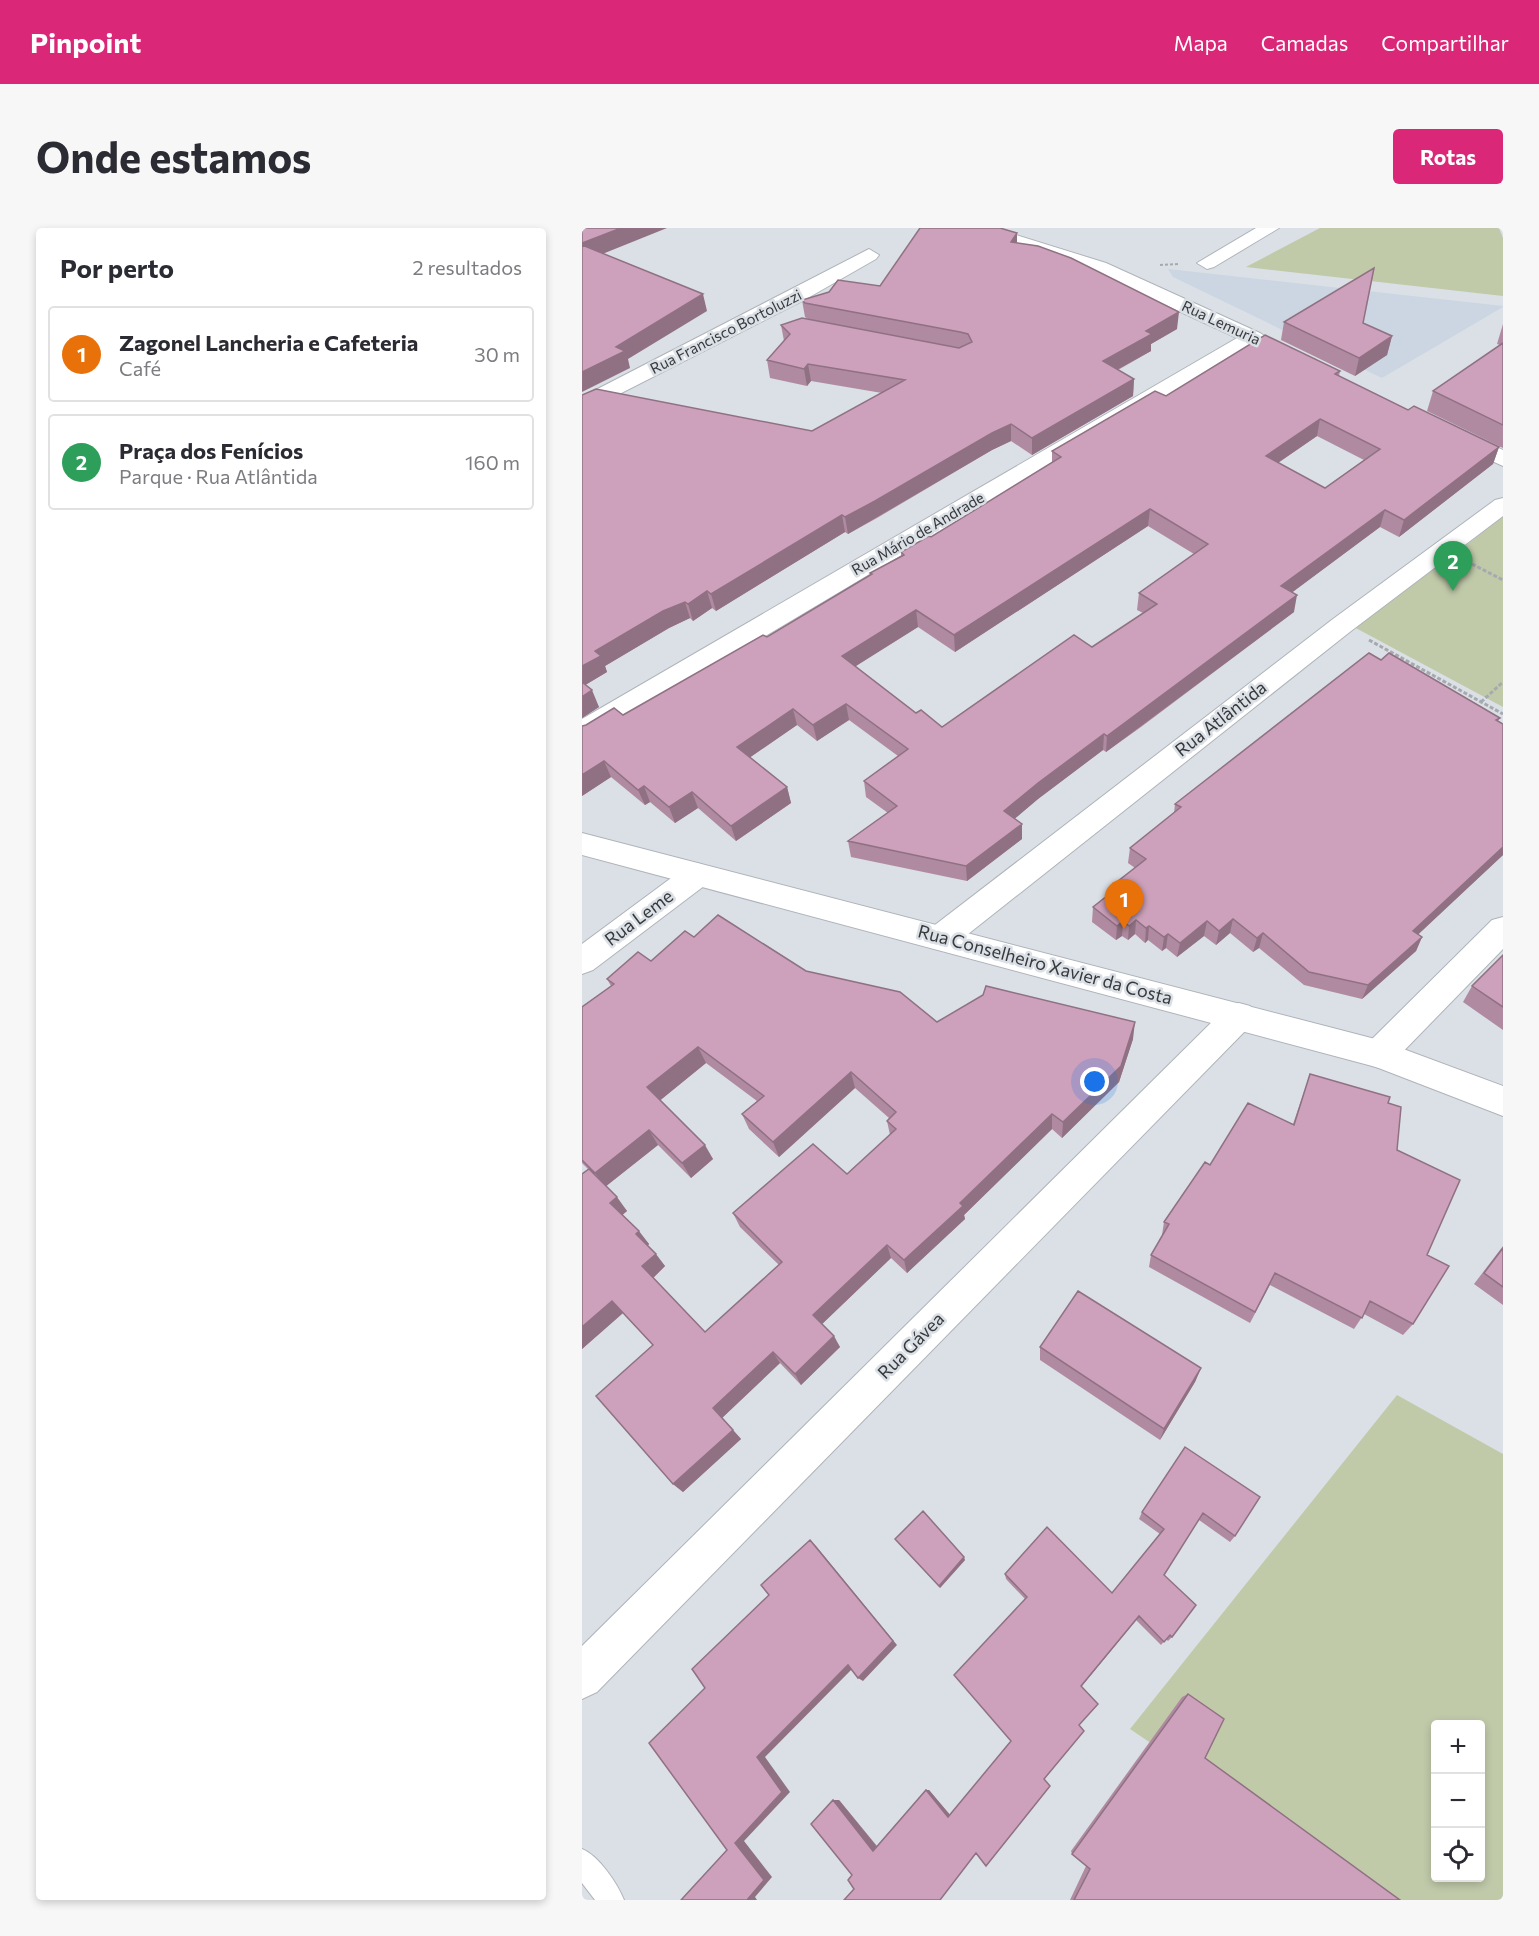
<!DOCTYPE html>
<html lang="pt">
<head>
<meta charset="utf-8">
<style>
  body { margin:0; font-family:Commissioner,sans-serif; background:#f7f7f7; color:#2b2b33 }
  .controls { position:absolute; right:18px; bottom:18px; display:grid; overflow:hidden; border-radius:6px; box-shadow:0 3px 9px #0003 }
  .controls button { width:54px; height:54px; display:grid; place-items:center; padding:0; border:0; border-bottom:2px solid #e1e1e2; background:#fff; color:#2b2b33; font:30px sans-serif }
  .you { position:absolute; left:513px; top:854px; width:21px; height:21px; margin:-15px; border:4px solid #fff; border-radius:50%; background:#1a73e8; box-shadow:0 0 0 9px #1a73e833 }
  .badge { display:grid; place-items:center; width:39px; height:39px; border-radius:50%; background:#db2777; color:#fff; font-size:20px; font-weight:700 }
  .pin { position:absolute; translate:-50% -50px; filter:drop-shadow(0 2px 3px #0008) }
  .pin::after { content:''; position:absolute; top:32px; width:21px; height:18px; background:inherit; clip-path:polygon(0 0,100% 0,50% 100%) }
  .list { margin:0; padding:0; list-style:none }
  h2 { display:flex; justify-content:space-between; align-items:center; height:78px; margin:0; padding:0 24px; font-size:26px }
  h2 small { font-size:20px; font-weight:400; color:#7c7c81 }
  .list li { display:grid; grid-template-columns:39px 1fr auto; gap:18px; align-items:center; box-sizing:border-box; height:96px; margin:0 12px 12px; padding:0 12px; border:2px solid #e1e1e2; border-radius:6px }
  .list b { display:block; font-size:22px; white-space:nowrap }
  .list p { margin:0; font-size:20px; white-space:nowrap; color:#7c7c81 }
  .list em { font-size:20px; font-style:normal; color:#7c7c81 }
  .icon { flex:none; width:33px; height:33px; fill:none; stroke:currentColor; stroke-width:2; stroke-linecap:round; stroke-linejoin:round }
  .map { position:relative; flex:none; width:921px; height:1672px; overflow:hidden; border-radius:6px }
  header { display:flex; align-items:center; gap:36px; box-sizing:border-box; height:84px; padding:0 30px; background:#db2777; color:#fff }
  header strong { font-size:28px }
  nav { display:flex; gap:33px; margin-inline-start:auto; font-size:21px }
  .intro { display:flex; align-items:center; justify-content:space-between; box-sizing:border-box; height:144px; padding:0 36px }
  h1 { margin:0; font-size:42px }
  .button { padding:15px 27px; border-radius:6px; background:#db2777; color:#fff; font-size:21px; font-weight:700 }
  main { display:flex; gap:36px; padding:0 36px }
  aside { flex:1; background:#fff; border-radius:6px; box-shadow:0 3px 9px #0003 }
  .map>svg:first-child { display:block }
  .built { fill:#cbd6e2 }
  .green { fill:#c0caa9; fill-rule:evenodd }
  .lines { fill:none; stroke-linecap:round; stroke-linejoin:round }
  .lane-casing { stroke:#afb4ba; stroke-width:2 }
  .street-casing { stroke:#afb4ba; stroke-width:2 }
  .secondary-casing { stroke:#afb4ba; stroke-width:2 }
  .path-far1 { stroke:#a6aaaf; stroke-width:2; stroke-dasharray:3 2; stroke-linecap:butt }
  .path { stroke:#a6aaaf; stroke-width:3; stroke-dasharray:4 2; stroke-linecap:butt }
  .lane { fill:#fff; fill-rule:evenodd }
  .street { fill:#fff; fill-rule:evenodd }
  .secondary { fill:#fff; fill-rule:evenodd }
  .wall { fill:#b08aa1; fill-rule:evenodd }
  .shaded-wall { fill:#907183 }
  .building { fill:#cda1bb; stroke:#907183; stroke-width:1.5; fill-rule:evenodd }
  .labels { text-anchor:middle; stroke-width:5; stroke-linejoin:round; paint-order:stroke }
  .far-street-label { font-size:15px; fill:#37393c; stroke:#dae0e6 }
  .street-label { font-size:18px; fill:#37393c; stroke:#dae0e6 }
</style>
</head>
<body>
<header>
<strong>Pinpoint</strong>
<nav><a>Mapa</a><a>Camadas</a><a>Compartilhar</a></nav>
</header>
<div class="intro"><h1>Onde estamos</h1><a class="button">Rotas</a></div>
<main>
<aside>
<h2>Por perto<small>2 resultados</small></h2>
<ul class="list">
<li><span class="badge" style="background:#e8710a">1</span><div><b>Zagonel Lancheria e Cafeteria</b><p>Café</p></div><em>30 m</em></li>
<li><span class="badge" style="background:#2e9e5b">2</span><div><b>Praça dos Fenícios</b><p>Parque · Rua Atlântida</p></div><em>160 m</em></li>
</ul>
</aside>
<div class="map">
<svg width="921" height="1672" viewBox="0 0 921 1672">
  <rect width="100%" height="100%" fill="#dae0e6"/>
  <!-- built -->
  <path class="built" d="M586,41L921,78V79L800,150L591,49Z"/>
  <!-- green -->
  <path class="green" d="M738,0H917L921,10V68L664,39Z
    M921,288V479L770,398L872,327Z
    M815,1167L921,1226V1672H801L548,1501ZM854,1496H898V1650H854Z"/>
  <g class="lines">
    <defs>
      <path id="lane" d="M0,1621C17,1628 35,1655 42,1672H13L0,1655Z"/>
      <path id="street" d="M674,0H697L632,39L625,41L615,35Z
        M415,1L524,35L678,105L695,116L692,120L685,122L671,118L10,511L0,514V491L655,110L510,43L408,11L405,7L408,3Z
        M287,21L297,27L294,31L224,71L0,185V169Z
        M874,201L921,222V238L866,213L863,208L866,203Z
        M921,270V288L769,403L371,718L360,721L349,718L345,709L349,700L751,391L913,272Z
        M115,635L126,639L130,647L126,655L11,742L0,746V716L104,639Z
        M921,689V721L809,836L797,840L785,836L781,826L785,816L910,692Z
        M657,775L668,778L673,788L668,798L15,1464L0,1471V1418L646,778Z"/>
      <path id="secondary" d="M0,605L797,812L921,858V888L794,839L0,627Z"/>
    </defs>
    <!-- lane casing -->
    <use href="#lane" class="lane-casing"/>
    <!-- street casing -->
    <use href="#street" class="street-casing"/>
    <!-- secondary casing -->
    <use href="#secondary" class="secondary-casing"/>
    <!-- path-far1 -->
    <path class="path-far1" d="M578,37L597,36"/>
    <!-- path -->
    <path class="path" d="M890,336L921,352
      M787,412L921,486
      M899,474L921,454"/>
    <!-- lane -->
    <use href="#lane" class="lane"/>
    <!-- street -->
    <use href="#street" class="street"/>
    <!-- secondary -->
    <use href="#secondary" class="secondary"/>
  </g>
  <!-- wall -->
  <path class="wall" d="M435,5V15L595,101L569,116V123L536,142L552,151L551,168L450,227L429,213L410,222L295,290L266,306L263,304L134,383L130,380L111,393L108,390L87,400L23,438L25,444L3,457L17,479L0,490V167L230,203L300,165L229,153L225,158L188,150L185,132L202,113L199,97L226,91L223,89L220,72L298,58Z
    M702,94L810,108L805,127L773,148L699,112Z
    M921,96V220L845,183L851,163L918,117L915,116Z
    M758,143L757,148L826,182L917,219L911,236L817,309L798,299L710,364L712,384L559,499L524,524L521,522L456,571L433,590L440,611L385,653L269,629L266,613L306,585L284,569L282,553L316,528L267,492L235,513L215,497L168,529L205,559L209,575L154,613L116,580L93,595L68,574L63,577L29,549L0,568L41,487L185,409L288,347V345L319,329V324L349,309L470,235V223L584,168ZM735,208L782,232L743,260L696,235ZM566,298L612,326L557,365L555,382L561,385L510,419L360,499L334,485L273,438L336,399L373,424Z
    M799,432L918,490L916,493L921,496V627L836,706L840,709L834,723L780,771L722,757L677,720L671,724L648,705L634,717L622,708L595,729L584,720L580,723L566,712L563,715L553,706L546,712L540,708L534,712L510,694L511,679L531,664V657L553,640L546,635L548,620L592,585L593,576Z
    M112,709L224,743L355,794L551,811L537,854L480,910L470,901L382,987L383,991L325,1045L309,1030L240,1096L258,1119L219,1157L198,1135L140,1190L159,1211L101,1264L91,1256L71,1117L41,1085L0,1121V946L6,941L0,935V779L29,758L25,751L69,733ZM124,835L175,873L160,886L167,901L197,929L273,860L307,890L305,893L308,907L265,946L151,985L158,999L197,1037L123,1104L71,1050L83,1038L66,1018L67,1016L40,987L45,983L24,958L76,917L109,950L131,931L78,872Z
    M921,727V802L881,774L890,758Z
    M728,846L806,875L815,922L845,1027L831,1096L821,1107L782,1086L772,1101L688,1057L668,1095L567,1039L569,1027L581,1007H580L582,994L628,937L711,896Z
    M921,1018V1077L892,1056Z
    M458,1119L619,1140L613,1154L578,1212L458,1132Z
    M603,1219L653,1308L648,1314L617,1292L582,1347L590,1409L586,1413L584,1411L579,1417L554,1392L500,1458L497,1498L394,1625L272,1661L270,1647L257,1572L295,1618L344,1562H347L368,1587L429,1513L443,1371L424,1351L423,1346L530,1365L578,1306L557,1291L560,1284Z
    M313,1311L383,1332L358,1360Z
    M606,1466L623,1530L818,1672H488L504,1638L490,1626L489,1623L600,1469Z"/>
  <!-- shaded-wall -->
  <path class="shaded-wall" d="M39,0H85L3,33L0,24V15Z
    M435,5V22L429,14Z
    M121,66L125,83L46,131L48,140L0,164V144L34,119Z
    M597,84L595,101L569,116V123L520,150L521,133L564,103Z
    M810,108L805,127L773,148L777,130Z
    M226,136L229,153L225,158L222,141Z
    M552,151L551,168L450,227V210Z
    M738,191L735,208L681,245L684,228Z
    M429,196V213L410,222L266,306L263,289L410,205Z
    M917,219L911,236L817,309L822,292Z
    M568,281L566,298L373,424L372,407Z
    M803,282L798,299L696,375L699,358Z
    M260,287L263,304L134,383L129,366Z
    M125,363L130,380L111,393L106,376Z
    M715,367L712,384L524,524L525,508Z
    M103,374L108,390L87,400L23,438L25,444L0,459V438L13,423L81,383Z
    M334,382L336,399L263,445L260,428Z
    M10,462L17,479L0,490V469Z
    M264,476L267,492L235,513L231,497Z
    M211,481L215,497L160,535L155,519Z
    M522,506L521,522L456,571L423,599L422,583L456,555Z
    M22,533L29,549L0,568V547Z
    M62,558L68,574L63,577L56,562Z
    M205,559L209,575L154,613L149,598Z
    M110,564L116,580L93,595L87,579Z
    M440,596V611L385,653L384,638Z
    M921,619V627L825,717L831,703Z
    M651,691L648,705L634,717L637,703Z
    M554,692L553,706L546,712L547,698Z
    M541,693L540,708L534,712L535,698Z
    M625,693L622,708L595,729L598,715Z
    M567,698L566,712L563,715L564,700Z
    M681,705L677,720L671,724L675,710Z
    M586,706L584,720L580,723L582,709Z
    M840,709L834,723L780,771L786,757Z
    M553,794L551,811L537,854L480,910L481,894Z
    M116,819L124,835L75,875L65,859Z
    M269,844L273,860L197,929L191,914Z
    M470,886V901L382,987L383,991L325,1045L322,1032L378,975Z
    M67,902L76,917L23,959L13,945Z
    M123,917L131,931L109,950L100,935Z
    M35,969L45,983L38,989L28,975Z
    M57,1003L67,1016L64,1019L54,1006Z
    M305,1017L309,1030L237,1099L231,1087Z
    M74,1026L83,1038L70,1051L60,1038Z
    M30,1073L41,1085L0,1121V1099Z
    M252,1108L258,1119L219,1157L213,1146Z
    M191,1124L198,1135L140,1190L131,1180Z
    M619,1140L613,1154L578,1212L582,1201Z
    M151,1202L159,1211L101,1264L91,1256Z
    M228,1312L234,1318L315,1417L281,1453L276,1450Z
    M382,1329L383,1332L358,1360L357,1358Z
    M557,1388L554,1392L498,1460L499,1458Z
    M266,1437L271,1440L183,1529L208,1564L162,1613L190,1649L173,1669L175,1672H165L153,1615L175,1529Z
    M344,1562H347L369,1588L366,1589Z
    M251,1572H257L296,1620L291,1623Z"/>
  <!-- building -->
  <path class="building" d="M0,0H39L0,15Z
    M338,0H418L435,5L429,14L456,18L489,30L597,84L564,103L570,106L521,133L552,151L450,210L429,196L410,205L293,273L263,289L260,287L129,366L125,363L106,376L103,374L81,383L13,423L19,428L0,438V167L14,161L230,203L323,152L226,136L222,141L185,132L208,106L199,97L220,90L377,120L390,114L386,106L378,104L223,75L220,72L247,64L256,52L298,58Z
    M0,17L121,66L34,119L43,123L0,144Z
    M792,40L781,95L810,108L777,130L702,94Z
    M683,107L758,143L753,146L826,182L832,178L917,219L822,292L803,282L699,358L715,367L560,482L525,508L522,506L456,555L422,583L440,596L384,638L266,613L315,578L282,553L326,521L264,476L231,497L211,481L155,519L205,559L149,598L110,564L87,579L62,558L56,562L22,533L0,547V498L4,497L32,480L41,487L181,407L185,409L290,346L288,345L322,327L319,324L347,308L349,309L479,229L470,223L573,163L584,168ZM738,191L798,221L743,260L684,228ZM568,281L626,316L557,365L575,376L510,419L492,407L360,499L339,482L334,485L260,428L334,382L372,407Z
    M921,115V197L851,163Z
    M787,425L799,432L807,425L918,490L914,492L921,496V619L831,703L840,709L786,757L727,744L681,705L675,710L651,691L637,703L625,693L598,715L586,706L582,709L567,698L564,700L554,692L547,698L541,693L535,698L511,679L535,660L531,657L564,631L548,620L599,579L593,576Z
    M0,454L10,462L0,469Z
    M136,687L224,743L318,764L355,794L401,767L404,758L553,794L539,838L481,894L470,886L378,975L381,978L322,1032L305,1017L231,1087L252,1108L213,1146L191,1124L131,1180L151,1202L91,1256L14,1168L71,1117L30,1073L0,1099V946L7,941L35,969L28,975L57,1003L54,1006L74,1026L60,1038L123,1104L200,1034L151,985L231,916L265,946L314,901L305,893L314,884L269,844L191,914L160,886L182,868L116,819L65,859L123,917L100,935L67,902L13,945L0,932V779L32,756L25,751L56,724L69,733L103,703L112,709Z
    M921,727V779L890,758Z
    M728,846L808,869L806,875L819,879L815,922L878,952L845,1027L867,1038L831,1096L788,1073L780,1090L693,1045L673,1084L569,1027L587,996L582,994L623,934L628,937L666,875L712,897Z
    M921,1020V1059L902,1045Z
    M496,1063L619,1140L582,1201L458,1119Z
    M603,1219L678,1269L653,1308L621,1285L582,1347L614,1377L590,1409L588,1407L582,1414L557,1388L499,1458L516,1476L497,1497L502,1503L462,1551L468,1558L404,1638L394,1625L358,1672H262L272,1661L266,1652L270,1647L229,1596L251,1572L291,1623L344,1562L366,1589L429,1513L372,1447L445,1369L423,1346L465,1299L530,1365L582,1301L560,1284Z
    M341,1283L382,1329L357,1358L313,1311Z
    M228,1312L311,1413L276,1450L266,1437L175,1529L200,1564L153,1615L182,1652L165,1672H99L145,1622L67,1515L123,1460L110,1441L187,1367L179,1357Z
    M606,1466L642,1491L623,1530L818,1672H492L508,1641L490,1626Z"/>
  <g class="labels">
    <!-- far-street labels -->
    <g class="far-street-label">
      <text transform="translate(639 95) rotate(25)" y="5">Rua Lemuria</text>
      <text transform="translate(144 104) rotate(-27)" y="5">Rua Francisco Bortoluzzi</text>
      <text transform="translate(336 306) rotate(-30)" y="5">Rua Mário de Andrade</text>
    </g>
    <!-- street labels -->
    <g class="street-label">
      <text transform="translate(639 491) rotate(-38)" y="6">Rua Atlântida</text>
      <text transform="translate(57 690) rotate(-37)" y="6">Rua Leme</text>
      <text transform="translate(463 737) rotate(15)" y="6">Rua Conselheiro Xavier da Costa</text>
      <text transform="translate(329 1118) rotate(-45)" y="6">Rua Gávea</text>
    </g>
  </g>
</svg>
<div class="controls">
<button>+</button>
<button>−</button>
<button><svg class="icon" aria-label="locate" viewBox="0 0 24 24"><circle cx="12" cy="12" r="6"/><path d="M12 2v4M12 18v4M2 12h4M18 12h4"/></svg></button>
</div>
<div class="you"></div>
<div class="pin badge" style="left:542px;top:701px;background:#e8710a">1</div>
<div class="pin badge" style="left:871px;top:363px;background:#2e9e5b">2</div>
</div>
</main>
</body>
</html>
